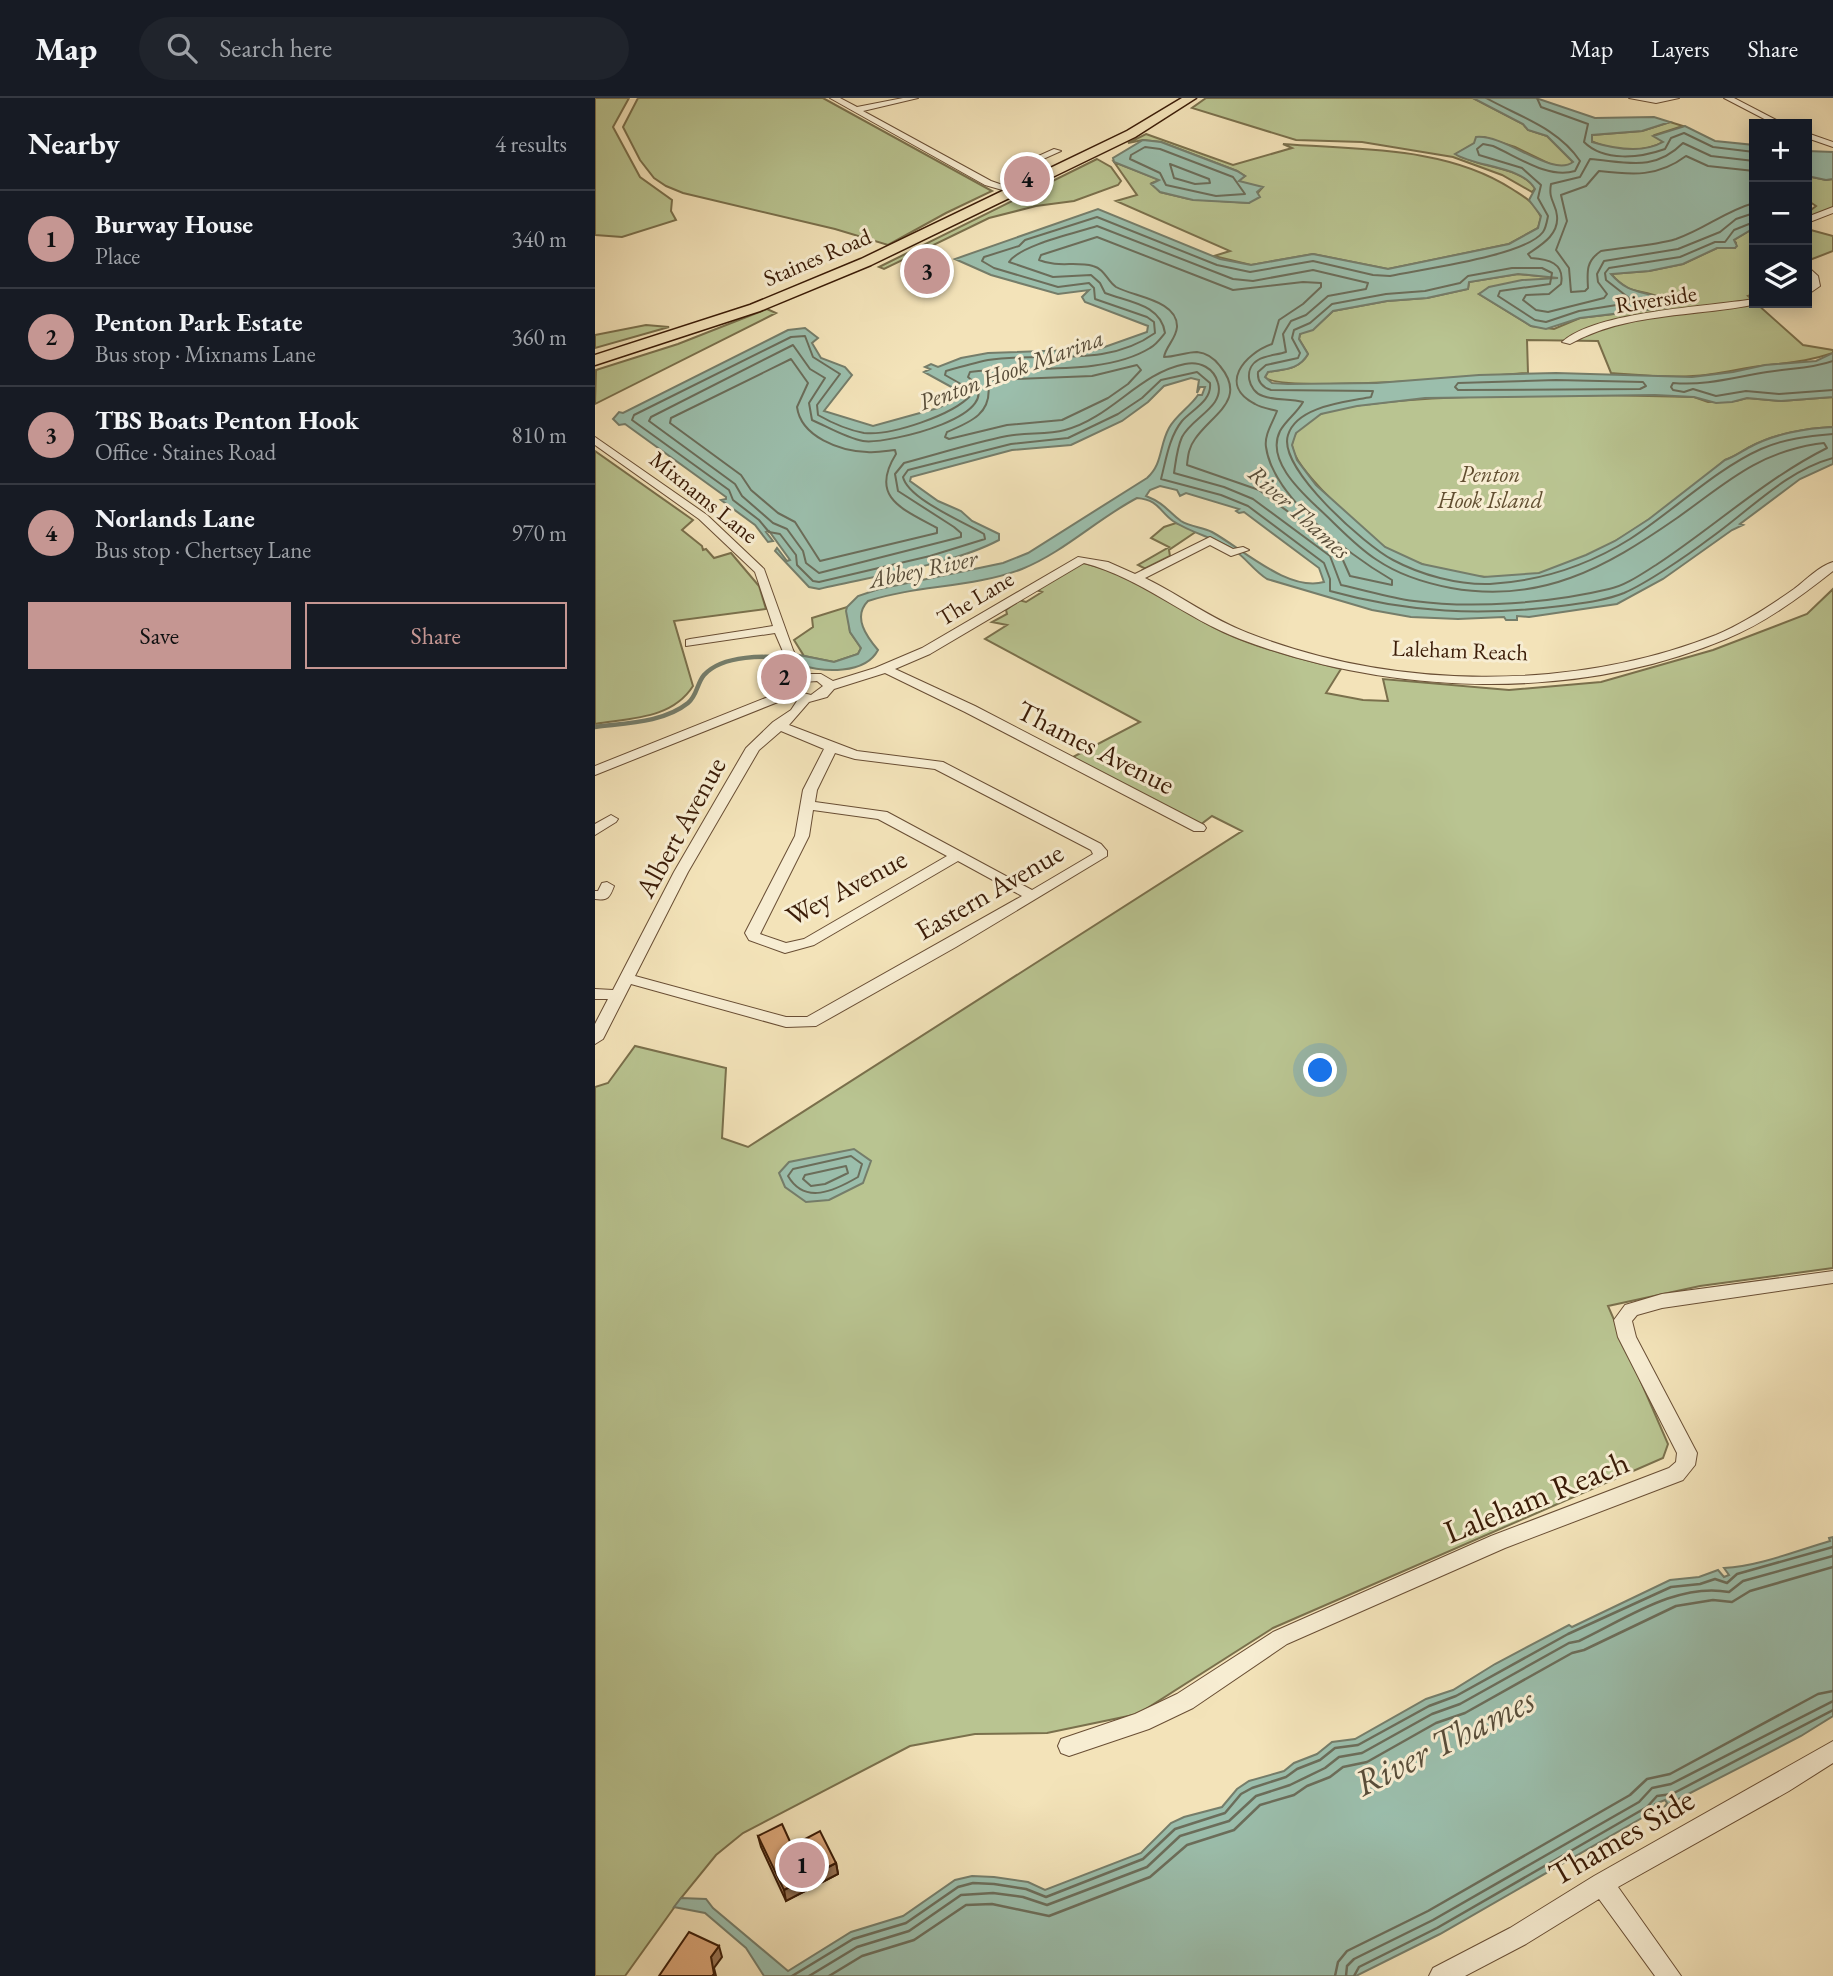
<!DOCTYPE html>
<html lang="en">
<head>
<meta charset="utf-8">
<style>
  body { margin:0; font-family:"EB Garamond",serif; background:#20242c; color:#f1f3f6 }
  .controls { position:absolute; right:21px; top:21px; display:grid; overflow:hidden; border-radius:0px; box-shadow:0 4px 18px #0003 }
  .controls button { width:63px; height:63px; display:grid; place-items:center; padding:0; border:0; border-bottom:2px solid #363941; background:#171b24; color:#f1f3f6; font:35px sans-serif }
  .you { position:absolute; left:726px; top:973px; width:24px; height:24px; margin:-18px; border:5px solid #fff; border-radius:50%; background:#1a73e8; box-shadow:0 0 0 10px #1a73e833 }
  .badge { display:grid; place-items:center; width:46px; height:46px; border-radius:50%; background:#c59692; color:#111; font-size:23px; font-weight:700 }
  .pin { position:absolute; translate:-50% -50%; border:4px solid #fff; box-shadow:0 2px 7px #0006 }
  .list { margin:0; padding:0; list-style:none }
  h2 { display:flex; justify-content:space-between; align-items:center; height:91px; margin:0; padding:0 28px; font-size:30px }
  h2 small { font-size:23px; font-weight:400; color:#9ea1a6 }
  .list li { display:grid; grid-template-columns:46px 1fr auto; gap:21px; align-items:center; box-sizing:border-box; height:98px; padding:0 28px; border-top:2px solid #363941 }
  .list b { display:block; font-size:26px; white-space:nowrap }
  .list p { margin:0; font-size:23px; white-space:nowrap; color:#9ea1a6 }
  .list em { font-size:23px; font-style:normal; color:#9ea1a6 }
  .actions { display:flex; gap:14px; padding:21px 28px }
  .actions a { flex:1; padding:16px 0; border:2px solid #c59692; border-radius:0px; text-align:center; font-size:24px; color:#c59692 }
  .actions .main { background:#c59692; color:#111 }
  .icon { flex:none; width:38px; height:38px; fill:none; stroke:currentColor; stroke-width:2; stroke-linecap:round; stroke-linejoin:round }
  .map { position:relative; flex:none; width:1238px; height:1878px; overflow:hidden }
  header { display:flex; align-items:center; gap:42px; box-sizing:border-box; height:98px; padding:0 35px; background:#171b24; border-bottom:2px solid #363941 }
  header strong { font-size:33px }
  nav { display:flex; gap:38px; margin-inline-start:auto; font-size:24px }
  .search { width:490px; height:63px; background:#20242c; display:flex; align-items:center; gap:18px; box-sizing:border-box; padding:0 24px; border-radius:38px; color:#9ea1a6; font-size:26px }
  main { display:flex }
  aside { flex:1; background:#171b24 }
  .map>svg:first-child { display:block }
  .green { fill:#b9c491; stroke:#7a704c; stroke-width:2 }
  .water { fill:#9bbeac; stroke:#757d6a; stroke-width:2; fill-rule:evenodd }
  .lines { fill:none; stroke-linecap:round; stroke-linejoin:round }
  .shore-far1 { stroke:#6b6d5a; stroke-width:2 }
  .shore { stroke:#6b6d5a; stroke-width:2.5 }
  .stream { stroke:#757d6a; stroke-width:4.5 }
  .minor-casing { stroke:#694e34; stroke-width:2 }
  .primary-casing { stroke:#3b1c07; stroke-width:3 }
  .minor { fill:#f7edd2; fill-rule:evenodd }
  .primary { fill:#f3e3b9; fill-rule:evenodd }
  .wall { fill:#bc8f67; stroke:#3b1c07; stroke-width:2 }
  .shaded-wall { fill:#997454; stroke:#3b1c07; stroke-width:2 }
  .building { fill:#dba678; stroke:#3b1c07; stroke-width:2 }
  .labels { text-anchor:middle; stroke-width:6; stroke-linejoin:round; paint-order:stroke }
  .far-street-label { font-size:23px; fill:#3b1c07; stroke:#f7edd2 }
  .far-park-label { font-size:23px; font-style:italic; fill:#614e30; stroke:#f7edd2 }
  .far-water-label { font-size:24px; font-style:italic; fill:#584d39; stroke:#f7edd2 }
  .street-label { font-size:28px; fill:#3b1c07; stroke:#f7edd2 }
  .near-street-label { font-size:33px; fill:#3b1c07; stroke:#f7edd2 }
  .near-water-label { font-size:37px; font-style:italic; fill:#584d39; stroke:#f7edd2 }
</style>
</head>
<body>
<header>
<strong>Map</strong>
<div class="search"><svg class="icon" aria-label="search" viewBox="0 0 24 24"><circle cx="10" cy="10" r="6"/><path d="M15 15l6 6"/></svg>Search here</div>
<nav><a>Map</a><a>Layers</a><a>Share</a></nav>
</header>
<main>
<aside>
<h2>Nearby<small>4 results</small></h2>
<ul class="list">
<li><span class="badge">1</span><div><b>Burway House</b><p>Place</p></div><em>340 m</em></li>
<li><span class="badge">2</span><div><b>Penton Park Estate</b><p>Bus stop · Mixnams Lane</p></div><em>360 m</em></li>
<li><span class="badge">3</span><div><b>TBS Boats Penton Hook</b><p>Office · Staines Road</p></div><em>810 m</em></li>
<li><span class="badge">4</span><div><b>Norlands Lane</b><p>Bus stop · Chertsey Lane</p></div><em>970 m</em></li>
</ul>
<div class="actions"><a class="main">Save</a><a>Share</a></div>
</aside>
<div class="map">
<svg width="1238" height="1878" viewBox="0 0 1238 1878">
  <rect width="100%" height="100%" fill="#f3e3b9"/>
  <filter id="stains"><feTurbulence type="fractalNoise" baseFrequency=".00286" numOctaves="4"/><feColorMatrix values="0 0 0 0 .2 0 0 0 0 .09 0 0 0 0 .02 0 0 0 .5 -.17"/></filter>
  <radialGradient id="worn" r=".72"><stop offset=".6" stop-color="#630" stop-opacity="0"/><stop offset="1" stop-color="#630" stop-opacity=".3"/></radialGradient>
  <!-- green -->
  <path class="green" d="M0,0H34L18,29L45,79L77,102L76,113L81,122L27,139L0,137Z
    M43,0H228L397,93L351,115L293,147L240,131L88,95L71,88L59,80L45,62L28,29Z
    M611,0H878L928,26L933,32L952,38L979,65L970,69L959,68L920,49L889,39H884L880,45L861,56C881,70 928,68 940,91L937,94L907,77L858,59L767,44L701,42L597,10Z
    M1075,24L1088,28L1060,37L1068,44C1049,55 1016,53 996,43L997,37L1047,33Z
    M551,36L638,67L697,50L688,46C764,52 851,48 917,91C931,100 938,103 946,119L943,130L914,146L793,171L718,156L656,167L619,158L635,153L521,103L542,97L519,64L565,82L557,85L565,94L594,101L654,105L667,90L642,83L650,78L642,73L566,44L548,42L533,45Z
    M502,61L516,69L526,83L523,87L479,103L441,108L394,120L289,171L284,169Z
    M1212,78L1231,82L1238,81V111L1212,125V115L1221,108L1212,102Z
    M1159,130V196L1153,198L1208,247L1238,252V255C1214,263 1199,264 1174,267C1149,269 1124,277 1098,278C1071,280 1043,277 1016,275L1003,243L932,242L933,275C898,277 683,296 670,279L673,274C689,271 704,272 713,256L704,241L705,236L725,225L738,213L792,203L832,200L873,191L874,184L923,176L964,180L892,192L884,196L936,228L959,231L985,220L1052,212L1067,200C1043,190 1035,198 1016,176L1054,173L1088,166L1122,150H1140L1141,145L1139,142Z
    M1212,131L1238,138V153L1212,163Z
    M172,211L181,215L0,306L1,272L83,246Z
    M51,227L74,229L0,250V237Z
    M1009,297L1099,299L1113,304L1141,303L1152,300L1186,303L1238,299V329C1211,330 1179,336 1155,349C1147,353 1139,359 1130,362C1083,403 1004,464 942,476C903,483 858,479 821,464C811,460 797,455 788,448C768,432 698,371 697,347C697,335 710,324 719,319C736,310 758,308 776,306C853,296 932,299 1009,297Z
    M0,353L98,422L87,432L107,448L108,452L111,451L119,460L136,455L164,488L171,511L79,523L98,588C77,621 36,620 0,626Z
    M581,425L602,433L574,452L575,458L547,472L549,470L543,467L574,449L556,440L569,429Z
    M489,465C511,471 534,478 554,490C579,505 601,522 628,534C665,551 706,561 746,571L731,595L768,602L793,603L788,581L914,592L1006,584L1118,552L1212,516L1238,491V1170L1105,1188L1013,1208L1073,1346L1068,1360L678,1530L543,1616L452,1635L380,1636L315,1648L148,1735L121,1757L86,1800L30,1878H0V989L13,985L40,948L131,970L127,1040L153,1049L647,733L617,718L605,727L476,660L545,624L390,541L412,527L397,524L412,516L411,512L424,502L431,504L447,494L439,491L476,468Z
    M252,509L255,534L266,550L263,556L239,564L209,558L199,542L218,529L217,520Z"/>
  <!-- water -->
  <path class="water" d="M878,0H941L1000,20L1059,19L1075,24L1047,33L997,37V44C1020,51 1047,56 1068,44L1058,38L1090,28L1120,43L1159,47V130L1139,142L1142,148L1140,150H1122L1088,166L1054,173L1016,176C1038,201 1051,189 1076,206L1075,209L985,220L951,231L936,228L884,196L894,189L927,182L963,180L923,176L874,184L873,191L832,200L792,203L738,213L718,232L705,236L704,241L713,256C704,272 689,271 673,274L670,279L677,285L693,286L782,285L884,277L961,275L1097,279L1138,274L1170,267L1221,263L1238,255V299L1186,303L1152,300L1137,304L1121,305L1099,299L1060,297L830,300L762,308L726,316L701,335L697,347L702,362L721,387L790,449L827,466L889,479L944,475L991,457L1020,443L1054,421L1130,362C1139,359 1147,353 1155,349C1179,336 1211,330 1238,329V366L1205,381L1145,426L1148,427L1137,432L1068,481L1022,506L934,519L922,518V522H911L909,519L863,521L816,519L777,512L672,481C659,473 651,460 639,452C620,440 596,435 578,423C564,413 564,402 542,400C502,421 469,454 427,471C377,490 322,487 273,503C257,519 272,539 283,552C270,577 228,574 205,567L199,556L239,564L263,556L266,550L255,534L251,513L252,509L263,498L284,491L408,465L433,455L552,380C568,366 564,348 574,330C581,317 595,309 603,297H607L610,289H605L602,295L604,282L596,280L569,288L553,304L527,323L476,347L417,352L316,379L315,383L343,403L366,413L377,423L404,436V442C357,467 277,478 224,491L214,489L180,453L182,450L192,463L195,462L174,433L171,434L178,443L173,444L160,427L126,402L131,401V399L30,326L24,327L18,321L24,314L28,315L193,232L210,230L223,240L217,245L226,260L250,269L257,277L229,313L278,328L343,310L371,297L329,274L335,271L330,269L336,266L343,269L366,260L393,255L504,251L552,234L553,228L490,204L487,199L494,192L463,196L396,177L360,161L503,111L625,161L656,167L718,156L793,171L914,146L943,130L946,118L934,102L940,91C928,68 880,69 860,56L879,45L881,39C911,36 957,80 978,64L952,38L933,32L928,26ZM565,388L582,392L585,398L591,395L644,411L641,413L644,415L649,414L724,470L729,484C693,494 648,451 617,434C608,429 595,429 586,423C572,413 571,406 551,398L555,392Z
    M548,42L566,44L642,73L650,78L644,83L668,89L662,94L665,99L654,105L598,102L565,94L556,86L564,82L519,64L518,60Z
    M1212,53L1238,54V81L1231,82L1212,78Z
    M259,1051L276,1063L268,1085L234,1102L211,1104L190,1089L184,1075L194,1064Z
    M1238,1439V1618L1206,1638L1070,1708L1072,1705L1070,1702L1060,1706L1062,1710L1066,1709L845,1836L761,1878H169L151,1850L110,1815L79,1809L86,1800L111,1801L118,1810L193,1873L256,1834L308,1818L360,1782L377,1778L399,1779L433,1784L450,1792L546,1755L576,1725L589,1719L627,1709L642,1691L654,1683L689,1673L699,1665L722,1656L737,1644L760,1641L831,1601L858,1592L900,1566L974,1527L977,1529L1075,1482L1104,1479L1123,1472L1129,1479L1134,1477L1129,1470C1164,1468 1201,1453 1235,1443L1234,1440Z"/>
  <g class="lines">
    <!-- shore-far1 -->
    <path class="shore-far1" d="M891,0C925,19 963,30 985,63L980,73C953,81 923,59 898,48L888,46L882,51L884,57L927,70L946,87L943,100L953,118C952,123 951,130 948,134C930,158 827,171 795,178L778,177L718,163L655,174L622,167L502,119L430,142L424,148L389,159L387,163L399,170L463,189L494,185L499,190L500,201L552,219L559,224L560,235C510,271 449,253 393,262C379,265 365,269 351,273L350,277L373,290L376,297C358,317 296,338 269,335C253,332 237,325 223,317L222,307L245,276L218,259L210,238L196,239L39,317L37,322L134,392L138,402L164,422L174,434L185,436L201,457L202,467L218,483L224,484L335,458L390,441L389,436C369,424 313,401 308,379L313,372L416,346L473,340L523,316L547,300L566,282L602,274L615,285C617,303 598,311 587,323C574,339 571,362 566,381L626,397L653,408L729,465L735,481V493C814,515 886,518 966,508C987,505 1009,503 1029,495C1052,485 1093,457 1114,441C1154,413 1190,373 1238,360
      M942,0L946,9L993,26L989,44C1009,64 1045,60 1070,51L1076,40L1089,35L1118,49L1159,54
      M550,49L565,51L638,79L650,96L621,98L571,87L565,75L535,61L536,57Z
      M1159,63L1116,58L1088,45C1059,74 1032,64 995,61L985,79L956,86C953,102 961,105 962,118C964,137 946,147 933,156L936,160C953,161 970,165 966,186L954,196L931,197L928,202L941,212L953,214L1009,200L1012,196L1003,184L1002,176L1009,163L1083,151L1125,134L1141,121L1159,115
      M575,66L614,81L615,85L600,86L579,80Z
      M1159,73L1113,68L1091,58C1063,79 1038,77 1004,73L991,88L966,97L972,123L961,152L974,170L976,194L990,193L993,190C992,173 991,163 1006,153C1030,149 1058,148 1081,141C1110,131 1130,113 1159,105
      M1159,124L1139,132L1130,144H1120L1085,159L1014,170L1010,175L1011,182L1034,200V205L984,213L951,224L940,222L903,198L905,193L955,186L957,175L947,170H917L873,178L865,185L830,193L791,196L737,206L715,225L699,232L697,240L705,255L703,260L671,267L663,274C662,284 667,289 676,292L778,293L776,299C751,304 702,308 693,337C682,370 771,448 798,462C826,477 863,487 895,486C946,483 992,468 1035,441C1077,414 1121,371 1166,351C1188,341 1214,338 1238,336
      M502,128L638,181L658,183L718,172L773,185L771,191L733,198L711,217L696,223L688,236L691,254C682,257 671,257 663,262C648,271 653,293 668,298C681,303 695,300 708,304C702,315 691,322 685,333C671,361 704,392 722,409C742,427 760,448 782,462C804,477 830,485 856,490C946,506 1010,470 1082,420C1130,386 1160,356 1221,346L1229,345L1232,350C1170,381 1119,429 1061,467C1048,475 1030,488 1014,491C956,505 878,511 819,503C794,500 770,492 746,487L735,458L658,401L629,389L579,375C581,362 582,350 587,339C597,319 630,309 623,285C619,270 605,263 590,266C544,275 516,320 470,332C452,337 431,334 412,338C377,345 343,356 309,365L300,376L303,393L359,429L366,435V439L224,475L211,465L208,453L192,431L178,425L147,398L140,386L54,323L56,319L198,247L215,271L230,280L214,305L217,322C233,329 251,340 268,343C291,347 421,316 373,279L375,274C429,267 508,279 555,250C561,247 566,240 570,235C566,206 533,204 510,195L505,185L496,177L458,179L414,164C425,147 481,135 502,128Z
      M502,139L638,192L708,184L726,185V189L708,206L684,222L677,246C649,256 623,287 660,306C667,310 675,311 682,313C678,324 669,337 671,349C678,400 756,458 797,482V487L755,478L743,451L664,392L592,367C593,357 594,349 600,341C617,316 653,302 625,268C619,260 612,255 602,254C591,254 580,259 569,259C571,248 581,241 582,229C583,202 539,199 521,189C512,183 510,171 498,168C480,163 463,170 444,162L446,157Z
      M196,261L213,285L202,309C206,339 245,353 272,354C281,355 291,353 300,352L301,356C274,399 307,411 342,430V435L225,463L200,424L183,415L156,392L146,377L75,325L76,320Z
      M1238,263C1216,271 1195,270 1172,274C1140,279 1111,288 1078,285L1076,289L1078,292L1089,294L1098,291L1121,298L1151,293L1184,296L1238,292
      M542,267L546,272L533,286L513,300L467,322L412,327L354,341L350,339L352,334C376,324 398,315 393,285L396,282L497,278Z
      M961,282L1048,284L1051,288L1045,291L863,292L860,289L863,285Z
      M256,1058L267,1066L263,1079C239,1093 210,1107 193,1078L198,1071Z
      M251,1068L253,1075L230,1086L216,1088L208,1081L210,1077Z"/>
    <!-- shore -->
    <path class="shore" d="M197,1878L258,1841L311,1825L363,1789L378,1785L399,1786L431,1791L451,1799L548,1761L580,1731L630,1715L646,1696L657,1690L691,1679L702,1671L725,1662L740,1650L763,1647L834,1608L861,1598L973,1536L1076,1489L1105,1486L1120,1481L1132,1485L1142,1476L1238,1449
      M214,1878L262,1849L314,1833L366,1797L398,1795L428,1799L452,1807L552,1769L585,1738L634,1723L661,1698L695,1687L730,1670L744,1659L767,1655L837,1616L865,1606L974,1545L984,1543C1029,1522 1082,1484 1134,1494L1148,1483L1238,1458
      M234,1878L267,1858L319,1842L371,1807L397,1806L454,1818L555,1779L592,1747L639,1732L665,1707L699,1697L712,1688L735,1679L748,1669L772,1664L841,1625L870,1615L977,1555L989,1552L1081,1508L1118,1502L1137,1504L1155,1493L1238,1469
      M740,1878L743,1864L752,1853L833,1813L1035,1697L1052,1681L1075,1676L1223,1596L1238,1593
      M751,1878L752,1868L759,1861L838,1822L1044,1704L1057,1690L1076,1686L1238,1603
      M759,1878L764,1869L842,1830L1052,1709L1062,1698L1077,1696L1238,1612"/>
    <!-- stream -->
    <path class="stream" d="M0,629C30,625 68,625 93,605C102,598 102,585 109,577C128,556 171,558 197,560"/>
    <defs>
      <path id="minor" d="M235,0H245L262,9L308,0H323L268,13L396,83L422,92L418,95L390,87Z
        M1034,0H1084L1061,5Z
        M1129,0H1139L1189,26H1179Z
        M1212,35L1238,44V49L1212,40Z
        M459,51L466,53L417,75L410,73Z
        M1238,109V115L1212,125V119Z
        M1212,168L1223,178L1225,188L1212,197V190L1215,187Z
        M1159,201L1162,206C1101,219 1031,214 975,246L967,244C1002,213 1111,209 1159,201Z
        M0,339L112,417L169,471L198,552L210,576H226L238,583L280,570L327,550L483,459L513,464L540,476L615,439L638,451L648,449L654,452L636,458L615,447L550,480C585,497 616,521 653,535C798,592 976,594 1121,537C1149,525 1175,508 1199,491C1211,482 1224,468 1238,464V473C1205,499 1170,525 1131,541C981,604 796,598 645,541C590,520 546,480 489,465L335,556L300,571L380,608L609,727L611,730L609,733H599L370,614L290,575L239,591L232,599L214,604L194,627L262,653L348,664L506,746L512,753V758L361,849L221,928L191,929L36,886L8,941L0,946V926L13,901H0V891L18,892L79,774L151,650L178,624L196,612L202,603L193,600L0,677V668L188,593L190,584L199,579L180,535L91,548V542L95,541L178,528L160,474L104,421L0,347ZM209,584L222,583L228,588L216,597L200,593V589ZM186,633L229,651L208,692L200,738L150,835L154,842L190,855L219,847L363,763L427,798L212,919H191L40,878L93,774L164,652ZM240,655L260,661L340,671L496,752L498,756L437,792L292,714L220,704L222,692ZM218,712L283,721L352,758L209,841L191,845L165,836L214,738Z
        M16,717L23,721L21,724L0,737V726Z
        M12,784L19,788C15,799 13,803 0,801V793H3L7,785Z
        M1238,1173V1185L1067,1210L1042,1217L1037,1223L1041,1239L1102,1355L1100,1367L1088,1382L910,1450L692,1546L598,1610L554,1631L474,1658L466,1655L463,1648L466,1641L540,1616L582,1596L678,1534L896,1438L1074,1370L1081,1364L1082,1355L1023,1239L1019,1222L1030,1207L1067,1196Z
        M1238,1643V1665L1194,1693L1023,1789L1086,1878H1060L1004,1801L931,1846L870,1878H834L838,1870L915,1830L999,1778Z"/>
      <path id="primary" d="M587,0H601L540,39L276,167L165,213L0,267V257L155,207L266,161L532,33Z"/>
    </defs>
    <!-- minor casing -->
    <use href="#minor" class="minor-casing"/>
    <!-- primary casing -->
    <use href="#primary" class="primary-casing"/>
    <!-- minor -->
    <use href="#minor" class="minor"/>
    <!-- primary -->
    <use href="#primary" class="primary"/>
  </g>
  <!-- wall -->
  <path class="wall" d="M163,1738L241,1765L243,1776L191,1803L166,1749Z"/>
  <!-- shaded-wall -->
  <path class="shaded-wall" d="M241,1765L243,1776L191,1803L189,1792Z
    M124,1848L127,1859L119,1870L121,1878H117L116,1859Z"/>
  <!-- building -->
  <path class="building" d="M187,1726L197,1748L225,1733L241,1765L189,1792L163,1738Z
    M94,1834L124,1848L116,1859L119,1876L117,1878H64Z"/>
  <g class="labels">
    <!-- far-street labels -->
    <g class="far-street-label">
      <text transform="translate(222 159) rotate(-23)" y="8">Staines Road</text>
      <text transform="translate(1061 201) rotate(-9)" y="8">Riverside</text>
      <text transform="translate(109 399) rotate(39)" y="8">Mixnams Lane</text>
      <text transform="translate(380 500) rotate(-31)" y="8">The Lane</text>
      <text transform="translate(865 552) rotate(2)" y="8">Laleham Reach</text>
    </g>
    <!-- far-park labels -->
    <g class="far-park-label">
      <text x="895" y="384">Penton<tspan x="895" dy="26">Hook Island</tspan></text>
    </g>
    <!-- far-water labels -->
    <g class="far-water-label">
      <text transform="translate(416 272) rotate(-20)" y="8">Penton Hook Marina</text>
      <text transform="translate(704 414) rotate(42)" y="8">River Thames</text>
      <text transform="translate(328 471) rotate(-12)" y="8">Abbey River</text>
    </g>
    <!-- street labels -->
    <g class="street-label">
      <text transform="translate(501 649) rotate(27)" y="10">Thames Avenue</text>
      <text transform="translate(85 729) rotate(-61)" y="10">Albert Avenue</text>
      <text transform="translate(251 789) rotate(-28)" y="10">Wey Avenue</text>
      <text transform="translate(394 793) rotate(-30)" y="10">Eastern Avenue</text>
    </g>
    <!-- near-street labels -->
    <g class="near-street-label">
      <text transform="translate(941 1398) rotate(-22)" y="12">Laleham Reach</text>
      <text transform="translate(1026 1738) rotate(-30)" y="12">Thames Side</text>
    </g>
    <!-- near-water labels -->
    <g class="near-water-label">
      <text transform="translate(849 1643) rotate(-27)" y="13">River Thames</text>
    </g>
  </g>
  <rect width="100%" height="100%" filter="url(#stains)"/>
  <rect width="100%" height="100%" fill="url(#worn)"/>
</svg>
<div class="controls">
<button>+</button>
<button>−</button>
<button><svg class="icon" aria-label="layers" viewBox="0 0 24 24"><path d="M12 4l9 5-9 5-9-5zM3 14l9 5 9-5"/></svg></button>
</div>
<div class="you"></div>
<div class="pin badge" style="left:207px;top:1767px">1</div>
<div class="pin badge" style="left:189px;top:579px">2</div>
<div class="pin badge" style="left:332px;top:173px">3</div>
<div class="pin badge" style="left:432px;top:81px">4</div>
</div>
</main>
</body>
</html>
